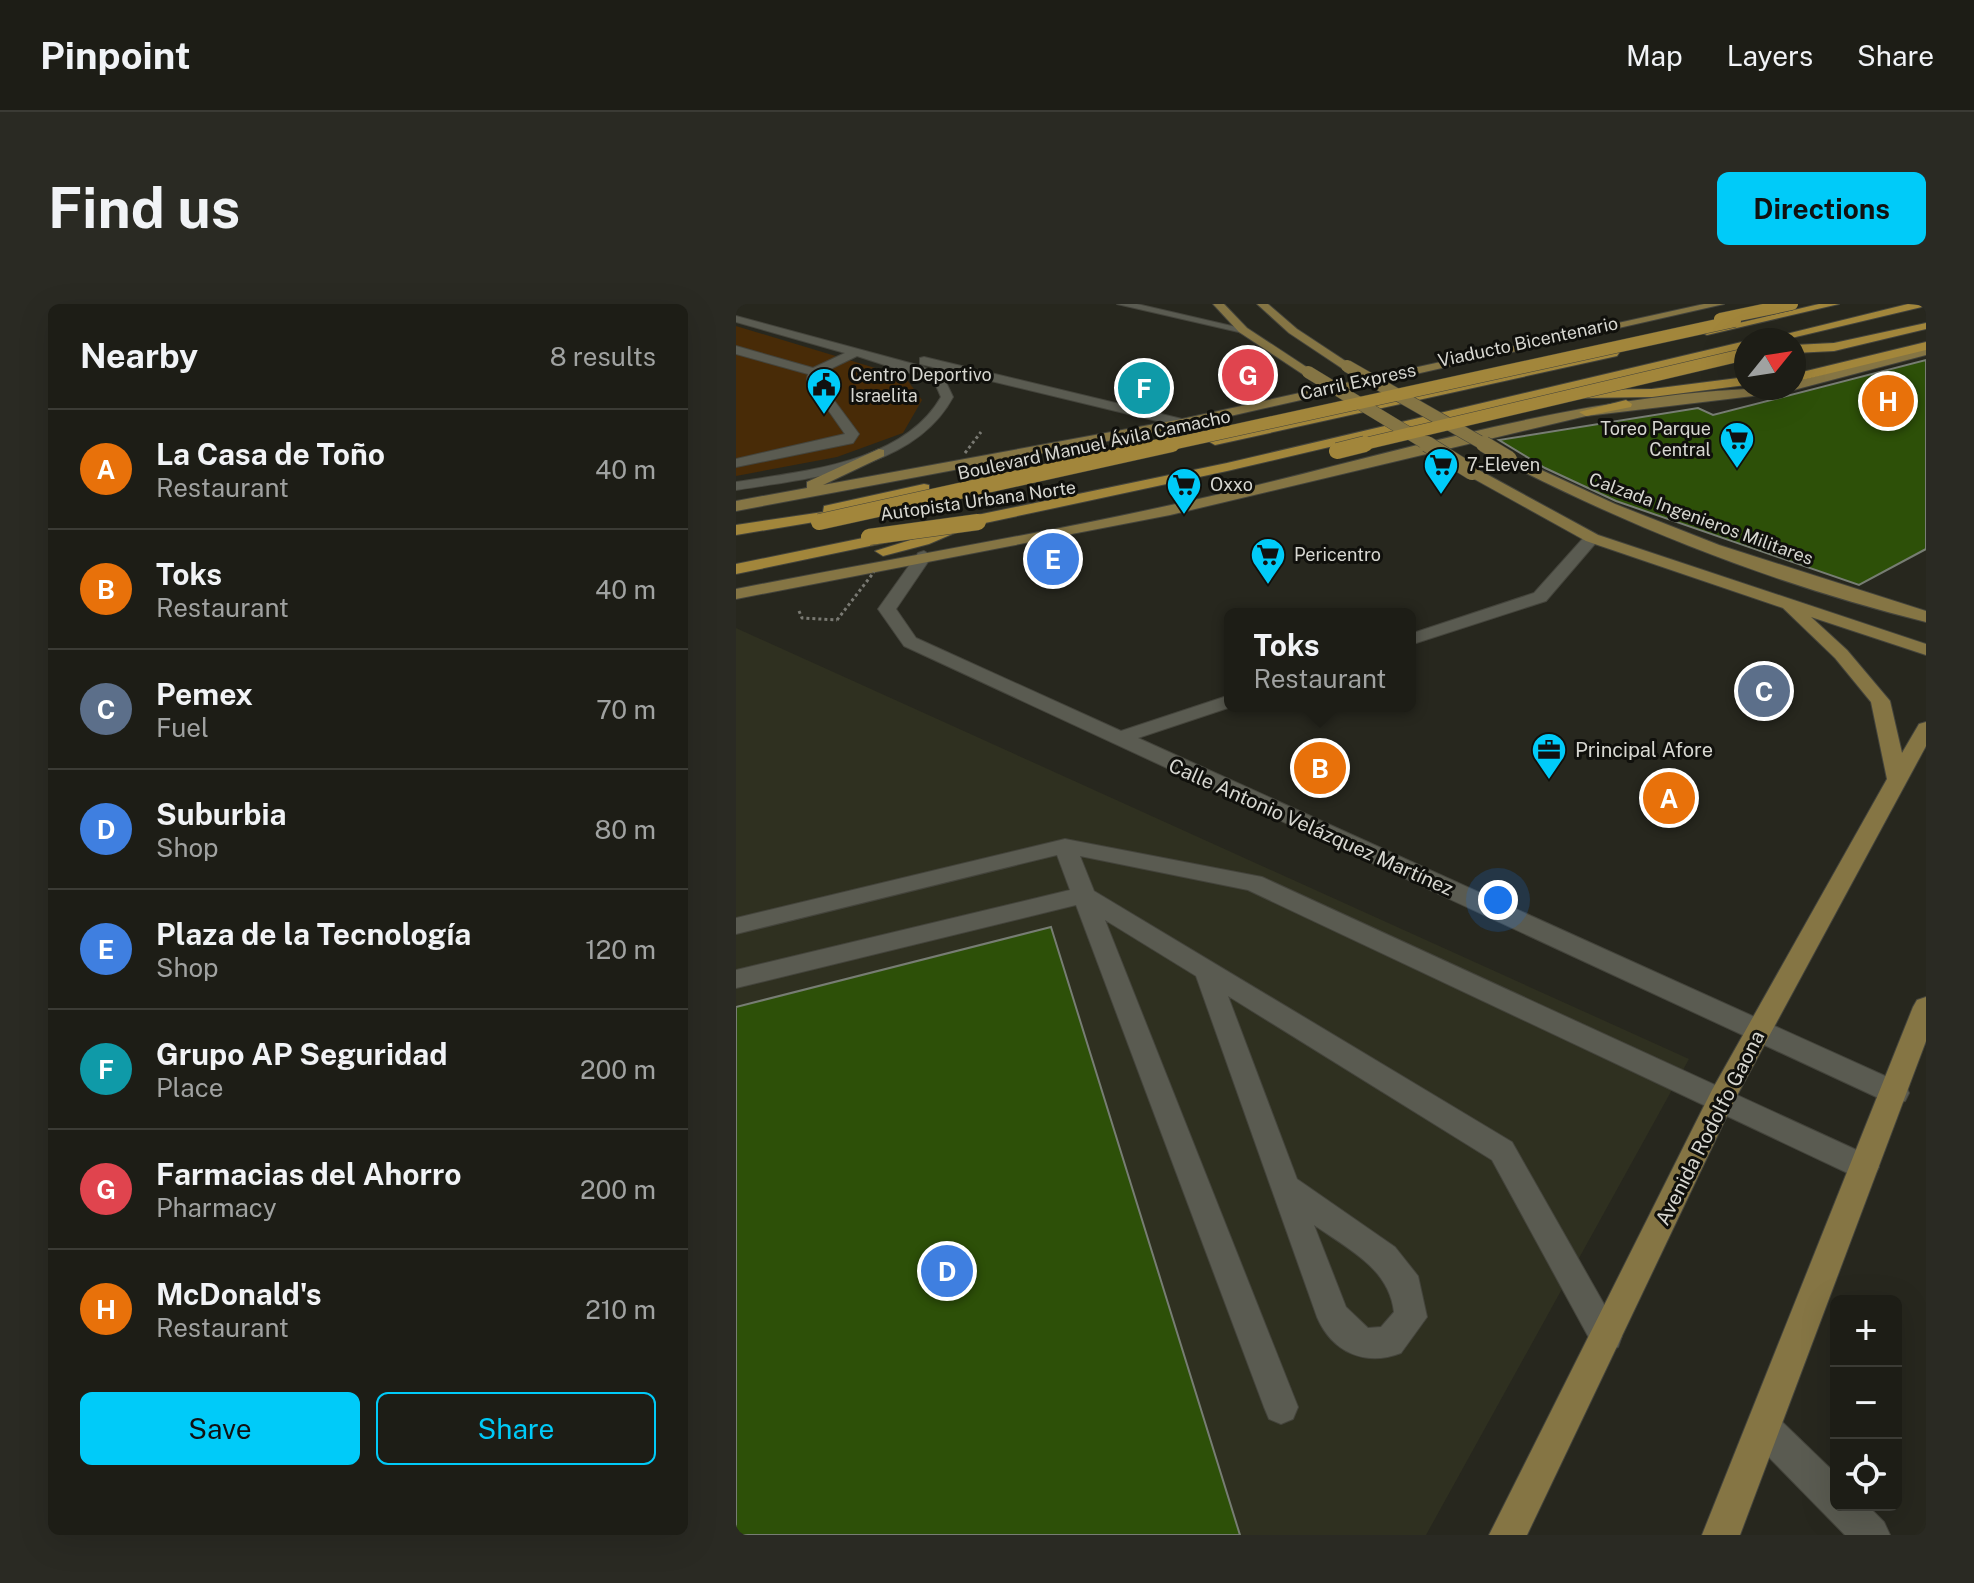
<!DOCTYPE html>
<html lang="en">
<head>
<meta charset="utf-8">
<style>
  body { margin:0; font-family:"Public Sans",sans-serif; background:#2a2a23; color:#f1f3f6 }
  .controls { position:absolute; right:24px; bottom:24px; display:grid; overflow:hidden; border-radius:12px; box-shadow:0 8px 32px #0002 }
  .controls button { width:72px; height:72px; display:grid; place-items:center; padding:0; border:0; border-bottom:2px solid #3b3b35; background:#1d1d16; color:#f1f3f6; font:40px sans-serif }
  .compass { position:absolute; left:998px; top:24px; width:72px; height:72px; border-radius:50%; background:#1d1d16; box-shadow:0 8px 32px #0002; rotate:60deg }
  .you { position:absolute; left:762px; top:596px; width:28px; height:28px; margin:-20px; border:6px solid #fff; border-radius:50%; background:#1a73e8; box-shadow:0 0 0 12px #1a73e833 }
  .badge { display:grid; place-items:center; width:52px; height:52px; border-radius:50%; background:#00cbf9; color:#fff; font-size:26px; font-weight:700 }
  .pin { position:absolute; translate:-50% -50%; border:4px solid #fff; box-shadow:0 2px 8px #0006 }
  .popup { position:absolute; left:488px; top:304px; width:192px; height:104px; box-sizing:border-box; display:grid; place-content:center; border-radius:12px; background:#1d1d16; filter:drop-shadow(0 2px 6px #0005); font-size:26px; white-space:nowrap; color:#a0a2a1 }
  .popup b { font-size:30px; color:#f1f3f6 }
  .popup::after { content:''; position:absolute; left:50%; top:100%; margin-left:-16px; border:16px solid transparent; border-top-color:#1d1d16 }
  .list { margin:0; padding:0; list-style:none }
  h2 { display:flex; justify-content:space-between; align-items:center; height:104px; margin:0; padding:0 32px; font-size:34px }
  h2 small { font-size:26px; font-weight:400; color:#a0a2a1 }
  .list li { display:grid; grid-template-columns:52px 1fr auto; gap:24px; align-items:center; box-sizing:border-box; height:120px; padding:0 32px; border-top:2px solid #3b3b35 }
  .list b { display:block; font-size:30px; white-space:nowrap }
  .list p { margin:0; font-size:26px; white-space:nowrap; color:#a0a2a1 }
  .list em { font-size:26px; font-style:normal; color:#a0a2a1 }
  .actions { display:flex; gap:16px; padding:24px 32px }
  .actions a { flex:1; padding:18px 0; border:2px solid #00cbf9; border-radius:12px; text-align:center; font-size:28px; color:#00cbf9 }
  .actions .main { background:#00cbf9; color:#111 }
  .icon { flex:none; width:44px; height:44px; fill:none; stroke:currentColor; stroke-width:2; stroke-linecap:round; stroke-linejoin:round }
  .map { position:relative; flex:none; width:1190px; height:1231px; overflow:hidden; border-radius:12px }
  header { display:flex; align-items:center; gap:48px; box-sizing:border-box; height:112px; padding:0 40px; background:#1d1d16; border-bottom:2px solid #3b3b35 }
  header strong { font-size:38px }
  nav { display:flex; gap:44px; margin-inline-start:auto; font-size:28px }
  .intro { display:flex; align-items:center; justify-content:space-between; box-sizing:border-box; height:192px; padding:0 48px }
  h1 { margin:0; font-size:56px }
  .button { padding:20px 36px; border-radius:12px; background:#00cbf9; color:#111; font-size:28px; font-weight:700 }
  main { display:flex; gap:48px; padding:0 48px }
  aside { flex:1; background:#1d1d16; border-radius:12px; box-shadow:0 8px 32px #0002 }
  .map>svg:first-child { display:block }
  .built { fill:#2f3020 }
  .green { fill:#482b07 }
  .building { fill:#2d5008; stroke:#777d73; stroke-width:2 }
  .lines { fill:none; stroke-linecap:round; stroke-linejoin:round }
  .minor-casing { stroke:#44443c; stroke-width:2 }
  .major-casing { stroke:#44443c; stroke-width:2 }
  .highway-casing { stroke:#44443c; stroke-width:2 }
  .path { stroke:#797972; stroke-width:3; stroke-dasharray:3 3; stroke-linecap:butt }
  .minor { fill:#5a5b51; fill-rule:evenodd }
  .major { fill:#857544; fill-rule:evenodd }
  .highway { fill:#a2863b; fill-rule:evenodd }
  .major-bridge-far1-casing { stroke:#44443c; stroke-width:13; stroke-linecap:butt }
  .major-bridge-casing { stroke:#44443c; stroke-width:17; stroke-linecap:butt }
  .highway-bridge-far1-casing { stroke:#44443c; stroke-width:13; stroke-linecap:butt }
  .highway-bridge-casing { stroke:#44443c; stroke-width:17; stroke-linecap:butt }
  .path-bridge { stroke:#797972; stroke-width:3; stroke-dasharray:3 3; stroke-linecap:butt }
  .major-bridge-far1 { stroke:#857544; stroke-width:12 }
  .major-bridge { stroke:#857544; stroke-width:16 }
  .highway-bridge-far1 { stroke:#a2863b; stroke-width:12 }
  .highway-bridge { stroke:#a2863b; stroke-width:16 }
  .labels { text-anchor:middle; stroke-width:6; stroke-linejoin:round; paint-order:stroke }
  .far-street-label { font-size:18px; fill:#d7d7d1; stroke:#10100c }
  .far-poi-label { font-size:18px; fill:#d7d7d1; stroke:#10100c; text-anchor:start }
  .poi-label { font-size:20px; fill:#d7d7d1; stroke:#10100c; text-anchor:start }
  .street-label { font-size:20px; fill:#d7d7d1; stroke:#10100c }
</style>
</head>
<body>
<header>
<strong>Pinpoint</strong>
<nav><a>Map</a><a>Layers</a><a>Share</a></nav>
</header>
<div class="intro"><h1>Find us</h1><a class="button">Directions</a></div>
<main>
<aside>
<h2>Nearby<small>8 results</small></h2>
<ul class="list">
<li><span class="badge" style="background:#e8710a">A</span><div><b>La Casa de Toño</b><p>Restaurant</p></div><em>40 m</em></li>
<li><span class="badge" style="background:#e8710a">B</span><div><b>Toks</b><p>Restaurant</p></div><em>40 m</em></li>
<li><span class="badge" style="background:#5c6f8a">C</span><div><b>Pemex</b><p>Fuel</p></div><em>70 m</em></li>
<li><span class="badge" style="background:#3f7fe0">D</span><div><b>Suburbia</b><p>Shop</p></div><em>80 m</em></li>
<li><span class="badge" style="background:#3f7fe0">E</span><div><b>Plaza de la Tecnología</b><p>Shop</p></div><em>120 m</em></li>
<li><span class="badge" style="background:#0f9aa8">F</span><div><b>Grupo AP Seguridad</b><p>Place</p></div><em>200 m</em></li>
<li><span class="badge" style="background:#e0444e">G</span><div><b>Farmacias del Ahorro</b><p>Pharmacy</p></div><em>200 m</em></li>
<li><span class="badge" style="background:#e8710a">H</span><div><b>McDonald's</b><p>Restaurant</p></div><em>210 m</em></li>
</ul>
<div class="actions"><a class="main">Save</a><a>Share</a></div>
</aside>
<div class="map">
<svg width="1190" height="1231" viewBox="0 0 1190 1231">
  <rect width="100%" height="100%" fill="#27271e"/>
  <!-- built -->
  <path class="built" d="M0,324L953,755L690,1231H0Z"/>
  <!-- green -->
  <path class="green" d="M0,22L169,73L186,96L167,129L101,153L0,172Z"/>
  <!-- building -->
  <path class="building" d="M1190,56V245L1123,281L880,197L809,164L763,136L962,104L977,111Z
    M315,623L504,1231H0V703Z"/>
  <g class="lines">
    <defs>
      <path id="minor" d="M381,0H401L513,26L507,29Z
        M0,12L185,62L207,72L217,93C178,166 74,174 0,186V178C68,167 167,159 205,93L198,77L121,52L84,70L83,76L123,130L117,139L0,163V155L109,130L71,76L72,70L0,50V42L77,64L109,49L0,18Z
        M188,53L446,115L453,119L446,123L184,60V54Z
        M850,231L864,234L810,297L674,341V330L798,289Z
        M188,247L196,252L160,305L180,334L385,427L494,391V402H498L402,434L1169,781L1173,789L1169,797L1159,800L1149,797L168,342L142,305L182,249Z
        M329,535L526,573L1138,854L1143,863L1138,872L1128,875L1118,872L512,586L344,552L358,587L776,838L886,1032L882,1043L870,1048L858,1043L756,856L492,692L561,875L659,943L682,972L691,1013L665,1049C629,1063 596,1048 581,1013L460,672L369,616L562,1103L557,1115L545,1120L533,1115L528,1103L340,601L0,684V666L334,586L321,551L0,630V614ZM578,921C612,945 653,964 658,1008L645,1023L632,1024L610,1003Z
        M1027,1106L1039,1111L1100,1170V1201H1131L1148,1218L1154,1231H1109L1015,1135L1010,1123L1015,1111Z"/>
      <path id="major" d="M477,0H488L511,24L578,68L568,71L503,28Z
        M521,0H532L561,25L617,62L607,65L553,29Z
        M968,0H988L446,123L0,207V197L71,184V178L143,145L148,146V152L87,181L446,115Z
        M1190,43V51L1050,88L850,112L434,211L0,295V285C164,253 330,226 493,188C678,144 867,84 1058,84V78Z
        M773,151L879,200L983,241L1190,307V318C1044,282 901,226 768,158V152Z
        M731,165H741L862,231L1190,340V351L1075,313L1111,346L1154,397L1166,449L1183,420L1190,418V442L998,797L791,1231H753L976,786L1151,475L1135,398L1099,354L1047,304L850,237L731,171Z
        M1190,693V737L1004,1231H966L1177,703L1181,696Z"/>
      <path id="highway" d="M1083,0H1103L971,31L965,28Z
        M1172,0L1190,2L1047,36H1026Z
        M1190,19V25L1098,47L1058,49V41L1098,39Z
        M1010,37V45L491,167L235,222L193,240L147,252L139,247L181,234L217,216L491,159Z
        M1190,38V46L1058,78V70Z
        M877,45L883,49L881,52L479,141L472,137Z
        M1010,73V81L916,93L847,94L841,90L847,86L916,85Z
        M890,96L896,100L895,103L850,112L843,108Z
        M188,180L193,181V187L112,205L117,209L114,212L0,231V221L87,208L88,202Z
        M161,227L167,229V235L0,270V260Z"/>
    </defs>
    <!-- minor casing -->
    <use href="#minor" class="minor-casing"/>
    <!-- major casing -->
    <use href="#major" class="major-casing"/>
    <!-- highway casing -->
    <use href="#highway" class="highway-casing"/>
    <!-- path -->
    <path class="path" d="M63,307L66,314L101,316"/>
    <!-- minor -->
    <use href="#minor" class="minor"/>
    <!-- major -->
    <use href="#major" class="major"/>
    <!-- highway -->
    <use href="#highway" class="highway"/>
    <defs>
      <path id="major-bridge-far1" d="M611,62L751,142
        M572,68L694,142"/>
      <path id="major-bridge" d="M691,140L736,168
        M748,140L773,155"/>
      <path id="highway-bridge-far1" d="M984,15L1056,0
        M427,142L999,17
        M620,142L1010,50"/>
      <path id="highway-bridge" d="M601,147L629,140
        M83,218L436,140
        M133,233L242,218"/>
    </defs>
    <!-- major-bridge-far1 casing -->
    <use href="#major-bridge-far1" class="major-bridge-far1-casing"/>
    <!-- major-bridge casing -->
    <use href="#major-bridge" class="major-bridge-casing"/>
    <!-- highway-bridge-far1 casing -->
    <use href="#highway-bridge-far1" class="highway-bridge-far1-casing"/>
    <!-- highway-bridge casing -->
    <use href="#highway-bridge" class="highway-bridge-casing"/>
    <!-- path-bridge -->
    <path class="path-bridge" d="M229,149L245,128
      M101,316L138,268"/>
    <!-- major-bridge-far1 -->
    <use href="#major-bridge-far1" class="major-bridge-far1"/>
    <!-- major-bridge -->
    <use href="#major-bridge" class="major-bridge"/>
    <!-- highway-bridge-far1 -->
    <use href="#highway-bridge-far1" class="highway-bridge-far1"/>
    <!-- highway-bridge -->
    <use href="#highway-bridge" class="highway-bridge"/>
  </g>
  <!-- icons -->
  <defs>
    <symbol id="civic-pin" viewBox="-11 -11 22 30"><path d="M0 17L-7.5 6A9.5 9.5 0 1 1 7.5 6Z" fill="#00cbf9" stroke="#10100c"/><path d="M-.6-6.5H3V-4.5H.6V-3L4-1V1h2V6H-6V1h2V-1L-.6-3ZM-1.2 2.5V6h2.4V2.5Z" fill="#111"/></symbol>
    <symbol id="supermarket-pin" viewBox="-11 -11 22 30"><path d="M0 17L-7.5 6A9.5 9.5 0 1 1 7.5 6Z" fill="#00cbf9" stroke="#10100c"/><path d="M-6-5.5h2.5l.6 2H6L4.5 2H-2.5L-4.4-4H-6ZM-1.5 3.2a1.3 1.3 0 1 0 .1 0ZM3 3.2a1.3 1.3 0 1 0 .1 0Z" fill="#111"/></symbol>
    <symbol id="office-pin" viewBox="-11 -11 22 30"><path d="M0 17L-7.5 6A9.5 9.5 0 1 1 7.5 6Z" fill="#00cbf9" stroke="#10100c"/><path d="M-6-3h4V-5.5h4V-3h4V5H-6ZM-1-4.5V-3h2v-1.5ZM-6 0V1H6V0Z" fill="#111"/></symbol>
  </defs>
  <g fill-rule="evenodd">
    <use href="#civic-pin" x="68" y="61" width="40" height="54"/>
    <use href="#supermarket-pin" x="981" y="115" width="40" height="54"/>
    <use href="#supermarket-pin" x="685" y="141" width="40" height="54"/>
    <use href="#supermarket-pin" x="428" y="161" width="40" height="54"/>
    <use href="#supermarket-pin" x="512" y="231" width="40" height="54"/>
    <use href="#office-pin" x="793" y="426" width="40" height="54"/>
  </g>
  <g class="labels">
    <!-- far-street labels -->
    <g class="far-street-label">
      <text transform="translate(792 38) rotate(-12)" y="6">Viaducto Bicentenario</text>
      <text transform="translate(622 78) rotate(-12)" y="6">Carril Express</text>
      <text transform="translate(358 141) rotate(-12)" y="6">Boulevard Manuel Ávila Camacho</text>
      <text transform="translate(242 197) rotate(-8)" y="6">Autopista Urbana Norte</text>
      <text transform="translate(965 215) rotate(20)" y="6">Calzada Ingenieros Militares</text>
    </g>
    <!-- far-poi labels -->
    <g class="far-poi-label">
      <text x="114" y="77">Centro Deportivo<tspan x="114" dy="21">Israelita</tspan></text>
      <text x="975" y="131" text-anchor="end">Toreo Parque<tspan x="975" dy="21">Central</tspan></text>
      <text x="731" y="167">7-Eleven</text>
      <text x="474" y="187">Oxxo</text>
      <text x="558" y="257">Pericentro</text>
    </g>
    <!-- poi labels -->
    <g class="poi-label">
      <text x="839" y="453">Principal Afore</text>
    </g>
    <!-- street labels -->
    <g class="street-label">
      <text transform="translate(575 523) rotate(24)" y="7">Calle Antonio Velázquez Martínez</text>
      <text transform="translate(974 824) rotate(-63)" y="7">Avenida Rodolfo Gaona</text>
    </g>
  </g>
</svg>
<div class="controls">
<button>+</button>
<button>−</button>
<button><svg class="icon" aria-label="locate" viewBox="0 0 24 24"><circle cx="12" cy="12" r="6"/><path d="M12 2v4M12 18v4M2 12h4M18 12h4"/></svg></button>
</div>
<svg class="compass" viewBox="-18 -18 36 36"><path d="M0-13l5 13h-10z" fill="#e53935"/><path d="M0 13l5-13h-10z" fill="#a0a2a1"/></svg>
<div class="you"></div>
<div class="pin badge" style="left:933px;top:494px;background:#e8710a">A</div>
<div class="pin badge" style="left:584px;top:464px;background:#e8710a">B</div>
<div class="popup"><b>Toks</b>Restaurant</div>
<div class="pin badge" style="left:1028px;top:387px;background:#5c6f8a">C</div>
<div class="pin badge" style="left:211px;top:967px;background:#3f7fe0">D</div>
<div class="pin badge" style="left:317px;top:255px;background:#3f7fe0">E</div>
<div class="pin badge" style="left:408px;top:84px;background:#0f9aa8">F</div>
<div class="pin badge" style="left:512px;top:71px;background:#e0444e">G</div>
<div class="pin badge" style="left:1152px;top:97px;background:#e8710a">H</div>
</div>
</main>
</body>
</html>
